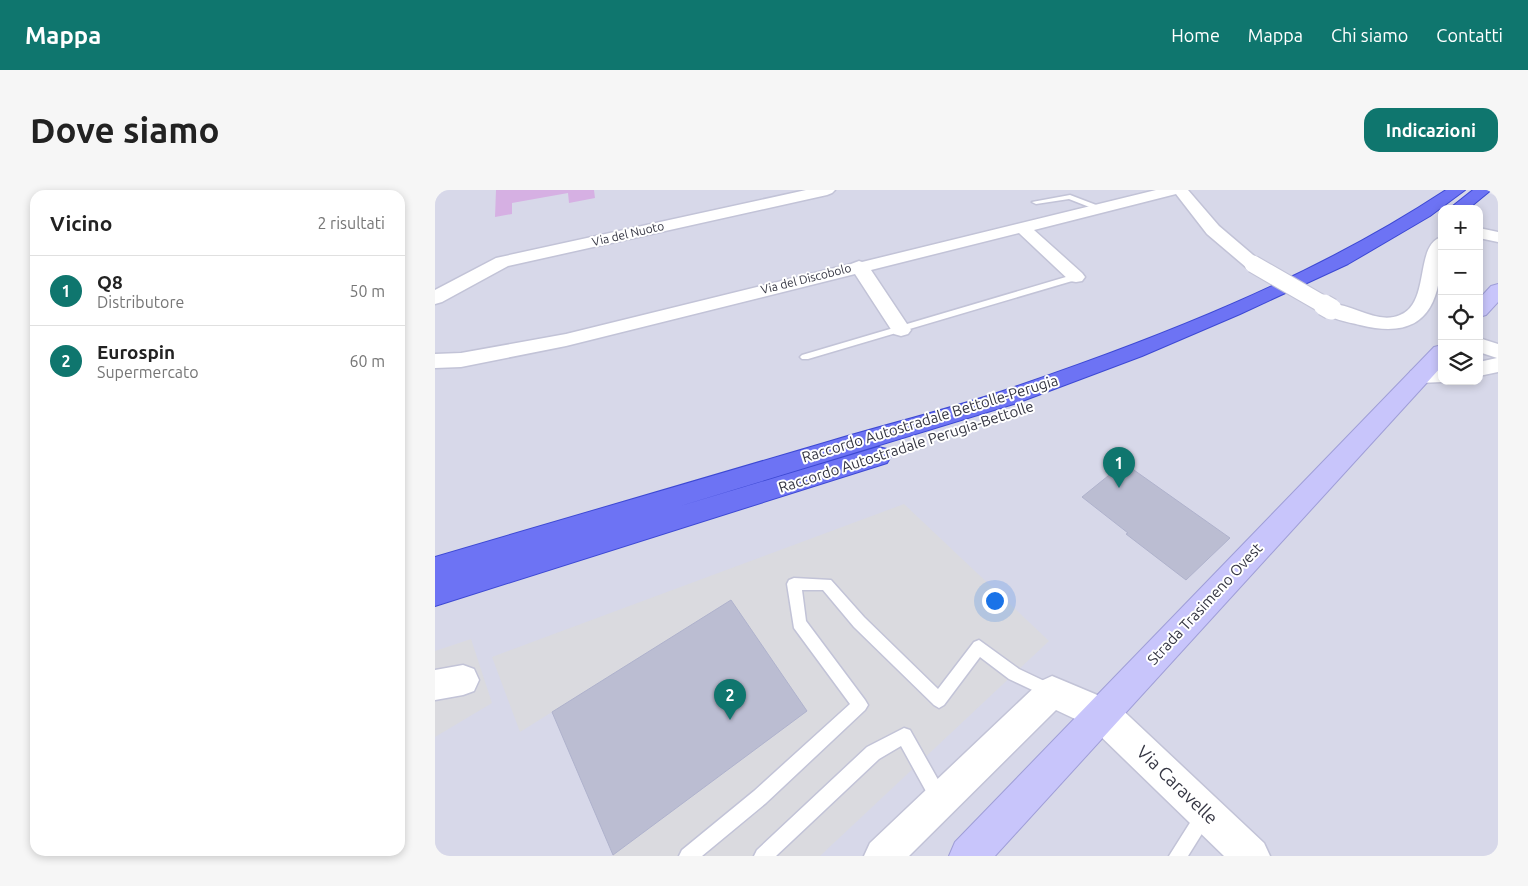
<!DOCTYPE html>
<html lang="it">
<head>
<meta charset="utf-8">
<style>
  body { margin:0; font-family:Ubuntu,sans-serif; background:#f6f6f6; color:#222 }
  .controls { position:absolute; right:15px; top:15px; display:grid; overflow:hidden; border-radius:10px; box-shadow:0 2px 8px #0003 }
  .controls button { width:45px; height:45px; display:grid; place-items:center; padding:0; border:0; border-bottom:1px solid #e0e0e0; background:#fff; color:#222; font:25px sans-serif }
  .you { position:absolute; left:559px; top:410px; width:18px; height:18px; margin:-12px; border:4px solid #fff; border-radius:50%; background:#1a73e8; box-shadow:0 0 0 8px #1a73e833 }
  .badge { display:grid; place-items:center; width:32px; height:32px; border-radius:50%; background:#0f766e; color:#fff; font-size:16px; font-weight:700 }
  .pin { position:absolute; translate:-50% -41px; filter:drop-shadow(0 1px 2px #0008) }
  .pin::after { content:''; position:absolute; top:26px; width:18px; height:15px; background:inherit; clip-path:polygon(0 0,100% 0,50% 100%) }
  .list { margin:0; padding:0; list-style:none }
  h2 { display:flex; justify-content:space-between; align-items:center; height:65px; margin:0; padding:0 20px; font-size:21px }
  h2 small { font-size:16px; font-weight:400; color:#767676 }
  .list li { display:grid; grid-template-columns:32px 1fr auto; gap:15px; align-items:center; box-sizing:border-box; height:70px; padding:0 20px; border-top:1px solid #e0e0e0 }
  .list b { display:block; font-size:19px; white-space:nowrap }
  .list p { margin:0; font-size:16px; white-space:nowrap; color:#767676 }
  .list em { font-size:16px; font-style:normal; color:#767676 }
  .icon { flex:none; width:28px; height:28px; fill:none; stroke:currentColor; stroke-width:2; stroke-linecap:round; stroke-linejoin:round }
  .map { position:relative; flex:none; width:1063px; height:666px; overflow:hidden; border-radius:15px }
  header { display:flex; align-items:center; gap:30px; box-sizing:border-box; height:70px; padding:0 25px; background:#0f766e; color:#fff }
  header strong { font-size:24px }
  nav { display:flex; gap:28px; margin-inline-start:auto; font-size:18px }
  .intro { display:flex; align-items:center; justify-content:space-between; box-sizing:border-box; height:120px; padding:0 30px }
  h1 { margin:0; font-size:35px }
  .button { padding:12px 22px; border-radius:15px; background:#0f766e; color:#fff; font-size:18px; font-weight:700 }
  main { display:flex; gap:30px; padding:0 30px }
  aside { flex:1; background:#fff; border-radius:15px; box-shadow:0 2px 8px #0003 }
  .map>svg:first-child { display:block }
  .residential { fill:#d7d8e9; fill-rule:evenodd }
  .green { fill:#d6b0e3 }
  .parking { fill:#dadadf }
  .building { fill:#bbbdd2; stroke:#afb2cc }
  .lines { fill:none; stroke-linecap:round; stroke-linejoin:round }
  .lane-casing { stroke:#c2c3d7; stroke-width:3 }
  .street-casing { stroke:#c2c3d7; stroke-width:3 }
  .secondary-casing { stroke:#9f9ed7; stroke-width:2 }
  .highway-casing { stroke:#3d49d3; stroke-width:2 }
  .lane { fill:#fff; fill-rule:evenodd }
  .street { fill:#fff; fill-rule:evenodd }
  .secondary { fill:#c8c5fb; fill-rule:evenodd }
  .highway { fill:#6d73f4; fill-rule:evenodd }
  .street-bridge-far1-casing { stroke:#c2c3d7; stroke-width:19; stroke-linecap:butt }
  .street-bridge-casing { stroke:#c2c3d7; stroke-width:23; stroke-linecap:butt }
  .street-bridge-far1 { stroke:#fff; stroke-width:17 }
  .street-bridge { stroke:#fff; stroke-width:21 }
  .labels { text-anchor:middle; stroke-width:4; stroke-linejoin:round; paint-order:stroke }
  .far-street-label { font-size:12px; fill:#353643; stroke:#fff }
  .street-label { font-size:15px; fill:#353643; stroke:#fff }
  .near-street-label { font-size:18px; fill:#353643; stroke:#fff }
</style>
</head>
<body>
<header>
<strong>Mappa</strong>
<nav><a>Home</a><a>Mappa</a><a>Chi siamo</a><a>Contatti</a></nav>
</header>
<div class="intro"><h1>Dove siamo</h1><a class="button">Indicazioni</a></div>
<main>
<aside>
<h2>Vicino<small>2 risultati</small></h2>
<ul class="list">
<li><span class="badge">1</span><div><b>Q8</b><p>Distributore</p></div><em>50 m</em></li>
<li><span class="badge">2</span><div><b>Eurospin</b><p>Supermercato</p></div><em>60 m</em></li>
</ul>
</aside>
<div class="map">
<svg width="1063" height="666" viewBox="0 0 1063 666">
  <rect width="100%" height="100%" fill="#e5e5f1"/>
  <!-- residential -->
  <path class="residential" d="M0,0H1047L1063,7V666H0ZM1007,19H1044V191H1007Z"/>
  <!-- green -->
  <path class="green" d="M61,0H159L160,8L134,13L133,3L77,13V24L60,27Z"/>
  <!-- parking -->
  <path class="parking" d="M469,314L614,451L385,666H177L372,521L296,410L85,542L57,467Z
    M36,449L57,513L0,547V461Z"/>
  <!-- building -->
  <path class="building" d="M689,273L795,348L751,390L691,344L693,343L647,307Z
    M296,410L372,521L178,665L117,522Z"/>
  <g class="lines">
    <defs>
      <path id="lane" d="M635,5L669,18L662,20L634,9L601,14L597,12Z
        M641,84L644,85V89L373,169H367L365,167L367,165Z
        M359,388L396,390L429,427L503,499L539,452L544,450L584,479L622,497L625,502L622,507L617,509L612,507L574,489L545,467L509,515L504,518L499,515L419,437L388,400H367L371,431L430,510L433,515L430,520L331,613L267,666H244L247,660L319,601L415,514L359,438L352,394L354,390Z
        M469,538L475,540L510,602L512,608L510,614L504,616L498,614L466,556L444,569L341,666H319L322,660L432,557Z
        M769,617L775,620L778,626L753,666H734L763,620Z"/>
      <path id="street" d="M371,0H400L397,3L392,5L73,76L7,112L0,114V100L61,68Z
        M721,0H753L784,36L824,70L827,74L824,78L818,79L812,78L772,44L741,4L599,40L647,83L650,87L647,91L641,92L635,91L584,43L436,80L476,140L473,144L466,146L459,144L420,84L131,156L26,177L0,178V164L26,163L131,144L416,74L424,71L427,72Z
        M1044,38L1063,42V52L1044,48Z
        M1007,47C1007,106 998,153 925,135C913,132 893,129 886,119L889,115C912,109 940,136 965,125C996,113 979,54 1007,47Z
        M1044,148L1063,154V182L1044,186V172L1062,168L1044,162Z
        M1007,178V191H1010L1007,192L984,193L976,191L973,186L976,181Z
        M28,475L39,479L44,490L39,501L28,505L0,510V480Z
        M617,486L679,512L829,653L835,666H789L655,536L621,520L474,666H429L435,653L606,491Z"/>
      <path id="secondary" d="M1063,94V112L1051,125L1044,127V109L1056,96Z
        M1007,155V176L560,666H514L520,652L999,157Z"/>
      <path id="highway" d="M1011,0H1030L995,26L913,74L805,124L707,166L582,213L242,317L443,257L452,259L456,266L452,273L0,416V367C132,328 264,290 396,251C453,234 511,220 568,201C721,149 876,89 1011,0Z
        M1038,0H1056L1033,19H1014Z"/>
    </defs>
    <!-- lane casing -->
    <use href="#lane" class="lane-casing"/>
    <!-- street casing -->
    <use href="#street" class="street-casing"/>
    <!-- secondary casing -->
    <use href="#secondary" class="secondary-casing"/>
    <!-- highway casing -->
    <use href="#highway" class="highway-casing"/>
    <!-- lane -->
    <use href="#lane" class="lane"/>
    <!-- street -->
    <use href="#street" class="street"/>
    <!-- secondary -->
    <use href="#secondary" class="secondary"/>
    <!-- highway -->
    <use href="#highway" class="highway"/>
    <defs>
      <path id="street-bridge-far1" d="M818,74L891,116"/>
      <path id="street-bridge" d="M889,115L896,119"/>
    </defs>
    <!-- street-bridge-far1 casing -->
    <use href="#street-bridge-far1" class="street-bridge-far1-casing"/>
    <!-- street-bridge casing -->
    <use href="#street-bridge" class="street-bridge-casing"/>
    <!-- street-bridge-far1 -->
    <use href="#street-bridge-far1" class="street-bridge-far1"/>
    <!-- street-bridge -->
    <use href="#street-bridge" class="street-bridge"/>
  </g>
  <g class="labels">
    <!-- far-street labels -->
    <g class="far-street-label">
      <text transform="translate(193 44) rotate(-13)" y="4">Via del Nuoto</text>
      <text transform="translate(371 89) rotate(-14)" y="4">Via del Discobolo</text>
    </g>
    <!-- street labels -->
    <g class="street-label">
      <text transform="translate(495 229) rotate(-17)" y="5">Raccordo Autostradale Bettolle-Perugia</text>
      <text transform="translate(471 257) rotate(-18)" y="5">Raccordo Autostradale Perugia-Bettolle</text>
      <text transform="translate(770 414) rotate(-47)" y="5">Strada Trasimeno Ovest</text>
    </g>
    <!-- near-street labels -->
    <g class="near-street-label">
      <text transform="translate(742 595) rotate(44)" y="6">Via Caravelle</text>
    </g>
  </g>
</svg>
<div class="controls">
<button>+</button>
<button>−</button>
<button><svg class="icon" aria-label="locate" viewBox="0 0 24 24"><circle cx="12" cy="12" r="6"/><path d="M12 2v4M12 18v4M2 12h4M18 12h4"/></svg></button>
<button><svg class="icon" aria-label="layers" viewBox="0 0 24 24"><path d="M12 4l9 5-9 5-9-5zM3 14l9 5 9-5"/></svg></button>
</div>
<div class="you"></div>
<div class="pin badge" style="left:684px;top:298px">1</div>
<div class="pin badge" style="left:295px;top:530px">2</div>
</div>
</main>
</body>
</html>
